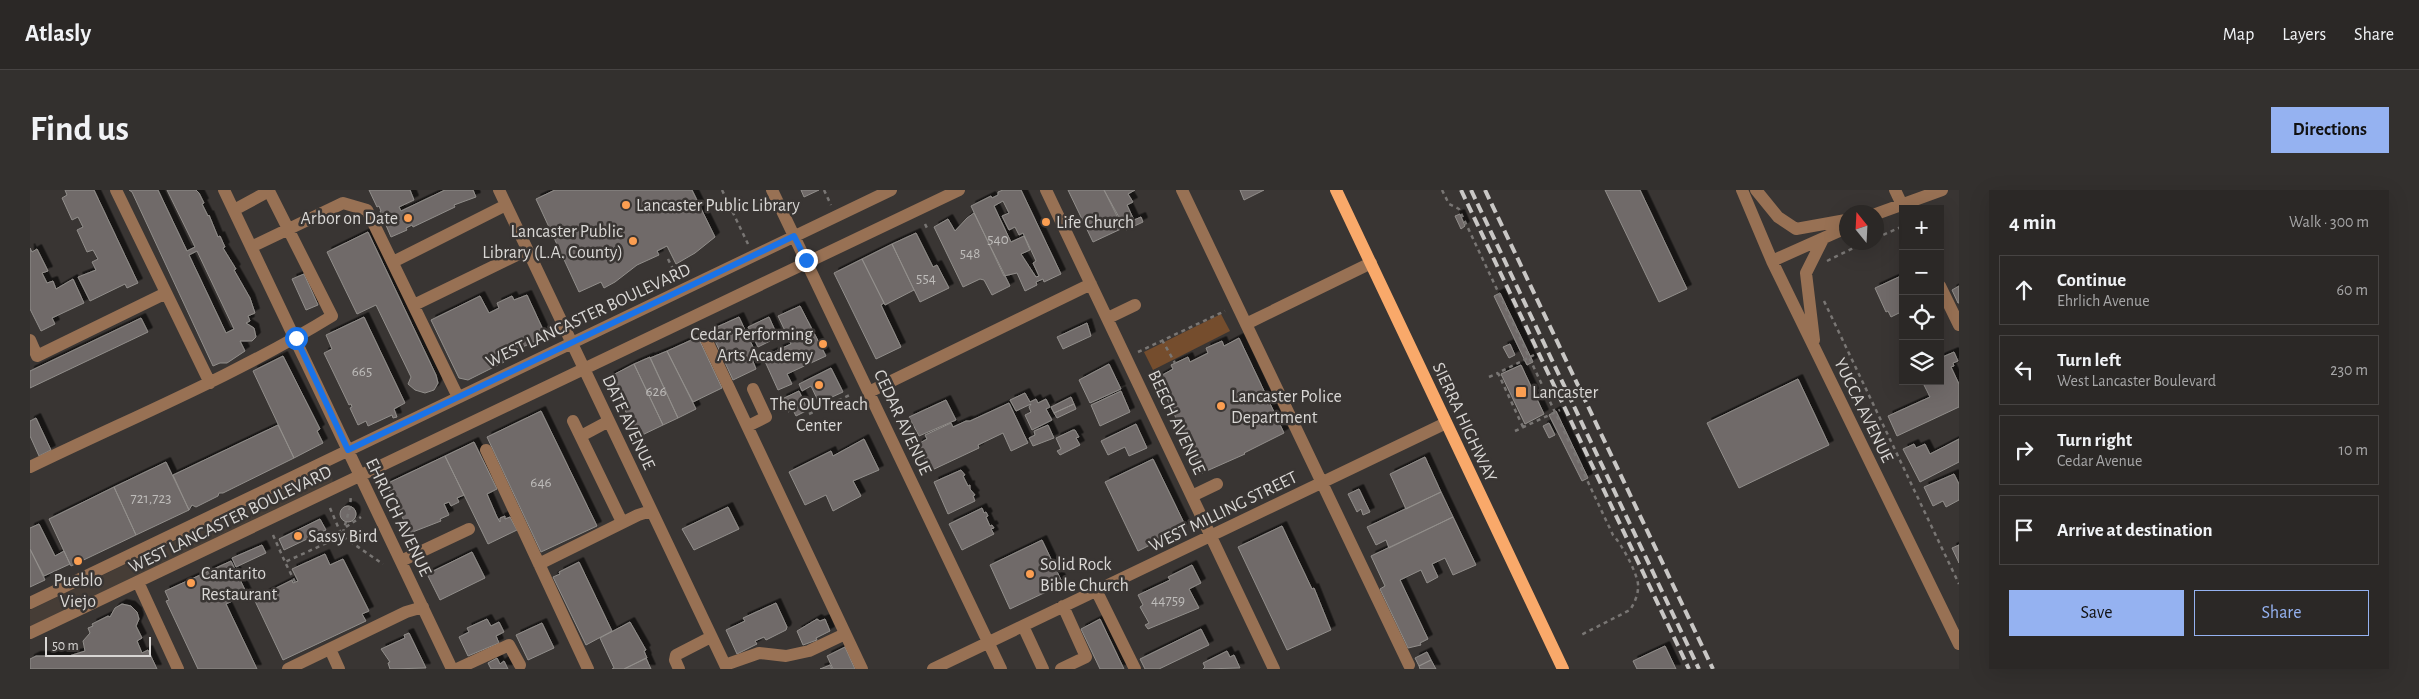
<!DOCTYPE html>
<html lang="en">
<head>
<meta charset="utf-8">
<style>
  body { margin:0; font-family:"Alegreya Sans",sans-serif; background:#33302e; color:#f1f3f6 }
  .controls { position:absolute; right:15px; top:15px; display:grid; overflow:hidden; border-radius:0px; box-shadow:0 5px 20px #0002 }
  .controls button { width:45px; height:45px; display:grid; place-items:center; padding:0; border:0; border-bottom:1px solid #474443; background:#2b2826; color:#f1f3f6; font:25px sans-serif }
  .compass { position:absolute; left:1809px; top:15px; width:45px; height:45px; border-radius:50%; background:#2b2826; box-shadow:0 5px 20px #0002; rotate:342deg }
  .scale { position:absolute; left:15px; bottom:12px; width:106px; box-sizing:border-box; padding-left:5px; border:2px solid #d9d7d5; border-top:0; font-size:14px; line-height:18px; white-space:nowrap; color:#d9d7d5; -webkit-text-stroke:4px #393533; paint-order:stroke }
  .stop { position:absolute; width:15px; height:15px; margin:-11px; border:4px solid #1a73e8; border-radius:50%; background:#fff }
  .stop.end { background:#1a73e8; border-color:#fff; box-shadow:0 1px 5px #0008 }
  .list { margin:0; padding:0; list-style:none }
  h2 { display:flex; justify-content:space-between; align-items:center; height:65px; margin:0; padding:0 20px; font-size:21px }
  h2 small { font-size:16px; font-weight:400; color:#a6a6a7 }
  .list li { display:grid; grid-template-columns:32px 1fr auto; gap:15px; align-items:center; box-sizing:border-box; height:70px; margin:0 10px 10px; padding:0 10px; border:1px solid #474443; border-radius:0px }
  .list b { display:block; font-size:19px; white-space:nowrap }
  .list p { margin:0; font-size:16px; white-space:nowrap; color:#a6a6a7 }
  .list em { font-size:16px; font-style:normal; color:#a6a6a7 }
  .actions { display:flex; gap:10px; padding:15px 20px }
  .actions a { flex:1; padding:11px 0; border:1px solid #95b2f1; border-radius:0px; text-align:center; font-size:18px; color:#95b2f1 }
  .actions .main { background:#95b2f1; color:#111 }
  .icon { flex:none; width:28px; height:28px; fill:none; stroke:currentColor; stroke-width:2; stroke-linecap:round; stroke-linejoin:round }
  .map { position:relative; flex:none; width:1929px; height:479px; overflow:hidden; border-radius:0px }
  header { display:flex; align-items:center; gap:30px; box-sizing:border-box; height:70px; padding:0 25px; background:#2b2826; border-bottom:1px solid #474443 }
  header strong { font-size:24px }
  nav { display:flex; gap:28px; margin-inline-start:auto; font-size:18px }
  .intro { display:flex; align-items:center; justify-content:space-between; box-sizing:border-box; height:120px; padding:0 30px }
  h1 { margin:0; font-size:35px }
  .button { padding:12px 22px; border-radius:0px; background:#95b2f1; color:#111; font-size:18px; font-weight:700 }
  main { display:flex; gap:30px; padding:0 30px }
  aside { flex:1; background:#2b2826; border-radius:0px; box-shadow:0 5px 20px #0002 }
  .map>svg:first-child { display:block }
  .built { fill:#463d36 }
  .green { fill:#754d2d }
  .building { fill:#6f6b69; stroke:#928e8b; fill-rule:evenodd; filter:url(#shadow) }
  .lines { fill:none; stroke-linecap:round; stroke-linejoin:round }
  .path { stroke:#797674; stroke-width:2.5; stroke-dasharray:4 4; stroke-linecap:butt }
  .minor { stroke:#987154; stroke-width:12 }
  .major { stroke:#f9a96a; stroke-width:12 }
  .rail { stroke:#c9c7c5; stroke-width:4; stroke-dasharray:10 5; stroke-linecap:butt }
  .route { stroke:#1a73e8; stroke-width:6 }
  .poi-dot { fill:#fb9e51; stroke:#393533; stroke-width:2 }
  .labels { text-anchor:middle; stroke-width:5; stroke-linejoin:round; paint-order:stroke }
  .number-label { font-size:15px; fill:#bebcba }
  .poi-label { font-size:18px; fill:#d9d7d5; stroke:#393533; text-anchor:start }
  .street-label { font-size:18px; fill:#d9d7d5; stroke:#393533 }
</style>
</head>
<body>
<header>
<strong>Atlasly</strong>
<nav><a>Map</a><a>Layers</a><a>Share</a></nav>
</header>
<div class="intro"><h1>Find us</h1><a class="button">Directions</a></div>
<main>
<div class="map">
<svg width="1929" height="479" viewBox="0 0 1929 479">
  <defs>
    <filter id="shadow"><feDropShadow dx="4.5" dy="-4.5" stdDeviation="0" flood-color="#0009"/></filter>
  </defs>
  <rect width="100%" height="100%" fill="#393533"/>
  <!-- built -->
  <path class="built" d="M301,276L303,294L0,440V420Z"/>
  <!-- green -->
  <path class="green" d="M1191,124L1200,141L1123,180L1114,162Z"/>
  <!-- building -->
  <path class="building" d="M35,0H64L108,93L97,98L95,94L60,111L48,87L66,80L62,72L68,69L63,60L57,62L47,40L53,37L48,27L42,30L32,8L37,5Z
    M99,0H128L157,61L165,57L137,0H166L169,3L174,13L172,14L178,26L179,25L188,47L190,46L195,57L193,58L206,79L204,80L220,108L225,123L218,126L220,131L216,133L224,138L226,147L222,151H210L215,161L197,173H190L183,176L102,2ZM167,61L204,139L196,143L159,65Z
    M339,0H380L384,10L369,17L371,21L415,0H443L446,7L424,15L425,17L383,37L382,35L376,38L377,40L361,47L350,21H351L349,16L347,17Z
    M525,0H662L685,47L665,63L646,74L637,56L627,61L629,65L607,75L585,92L574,98L571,92L549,102L506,9Z
    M771,0H789L774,7Z
    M973,0H991L1031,84L1014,92L1013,89L1006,92L1007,95L995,101L987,83L974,86L941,16L961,6L962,8L968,5V2ZM973,11L979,23L972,26L979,40L985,37L989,45L993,43L1006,71L1003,73L1009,86L1006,87L991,64L1000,60L994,46L981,52L964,16Z
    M1038,0H1074L1093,38L1063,52Z
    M1074,0H1105L1098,4L1103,12L1097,15L1104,30L1111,27L1113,32L1096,40Z
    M1210,0H1234L1214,10Z
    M1575,0H1610L1657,99L1629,112Z
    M944,23L980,96L962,105L954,90L950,89L933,97L904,37L918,29L925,41L937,28Z
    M1430,24L1435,36L1431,39L1425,26Z
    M338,42L406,185L408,193L404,200L395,203L385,200L378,194L381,187L346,115L327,124L297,62Z
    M886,43L903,77L907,75L919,98L890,112L862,54Z
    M862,54L884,100L855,115L832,69Z
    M0,58L2,62L7,59L18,81L12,83L17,93L23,91L26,99L43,89L54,113L22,128L25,134L11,141L0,119Z
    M832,69L854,113L851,115L871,157L846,169L804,83Z
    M274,84L288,115L276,120L262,89Z
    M1873,85V121L1861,127L1858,121L1856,122L1845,98Z
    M1929,96V113H1928L1922,100Z
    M1470,103L1503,172L1497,175L1464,106Z
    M497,105L516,146L478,164L474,172L438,190L429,188L401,130L450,106L459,123L469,118L467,113L482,106L484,110Z
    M770,116L796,166L757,184L762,194L748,200L733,167L761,154L748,126Z
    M334,127L375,213L364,219L367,227L363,228L362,225L338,236L336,231L328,235L320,218L322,217L321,214L319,215L294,163L302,159L296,145Z
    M709,127L724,159L719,161L726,179L703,190L680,140Z
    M739,127L748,147L728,157L718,137Z
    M111,128L118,142L0,198V181Z
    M1057,133L1061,146L1033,159L1027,147Z
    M668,147L692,198L663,212L637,161Z
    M1209,148L1254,243L1214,263L1215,264L1172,283L1127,188L1143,179L1141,175L1158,167L1160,172L1178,163L1176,158L1192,151L1194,156Z
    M1480,154L1485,165L1479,168L1473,157Z
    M637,161L666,219L648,228L620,168Z
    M1924,162L1928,171L1923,173L1924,176L1921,177L1929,194V217L1867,246L1858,226L1900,207L1892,191H1910V168Z
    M253,166L290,239L287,241L293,253L264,268L223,181Z
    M620,167L648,228L633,235L604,174Z
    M604,174L633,235L608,247L579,187Z
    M1079,174L1091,199L1060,213L1049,190Z
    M1491,175L1514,224L1495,234L1471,184Z
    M801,178L813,202L789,213L781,196L772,201L769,194Z
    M1768,189L1799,255L1709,298L1677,233Z
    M769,201L775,214L758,222L752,209Z
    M1091,201L1100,222L1070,236L1061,215Z
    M995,203L1000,212L1006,209L1008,213L1016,209L1020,217L1016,219L1022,230L1002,240L995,225L1001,222L999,217L1001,214L986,221L980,210Z
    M1041,207L1044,214L1024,223L1021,217Z
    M916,210L926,230L889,246L879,227Z
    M979,213L998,253L981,261L973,243L948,255L949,258L900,281L888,254L897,249L895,245L921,233L923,237L936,231H940Z
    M775,214L778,220L766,226L763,220Z
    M1044,214L1046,219L1027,228L1024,223Z
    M511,221L567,336L511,362L457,247Z
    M1526,221L1558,288L1552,291L1519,225Z
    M6,228L21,260L9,266L0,246V231Z
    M1519,233L1525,245L1519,248L1513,236Z
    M1106,234L1117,258L1099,266L1095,257L1078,265L1071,251Z
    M248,235L264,268L193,303H189L188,306L166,317L162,315L159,320L143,285Z
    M1018,235L1024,248L1003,256L999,248L1005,245L1004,241Z
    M1043,240H1045L1049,247L1046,248L1050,255L1030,265L1027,261L1031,259L1026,248Z
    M834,249L849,280L823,291L831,306L803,321L796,305L775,315L759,282L801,261L803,266Z
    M1929,249V272L1890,292L1873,259L1884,254L1886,258L1895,254L1900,264Z
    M444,252L467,299L457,304L467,327L470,332V328L475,326V329L480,327L487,340L458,354L415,266Z
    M415,266L434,305L427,308L429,312L421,316L419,312L414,314L419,325L410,329L411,331L380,343L356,294Z
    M1395,267L1411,302L1376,319L1360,284Z
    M1123,269L1156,337L1108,361L1075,292Z
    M136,272L159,320L106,345L84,297Z
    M931,280L935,285L933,286L938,296L940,295V299L945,305L943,306L945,311L918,324L904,292Z
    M1924,284L1929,294V310L1916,317L1913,311L1903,316L1894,297Z
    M84,297L106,345L41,376L19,329Z
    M1329,299L1340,322L1333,325L1331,319L1327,322L1318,304Z
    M1411,302L1423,327L1359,358L1356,350L1346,355L1337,337Z
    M310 324a8 8 0 1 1 16 0a8 8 0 1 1-16 0Z
    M698,317L709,339L664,360L652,339Z
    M952,318L954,323L956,322L958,326L956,327L960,336L962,335L964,338L961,339L964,344L932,360L919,334Z
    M1423,327L1446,375L1423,385L1415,368L1402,374L1408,387L1397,393L1391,380L1370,390L1398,449L1390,453L1391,455L1378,458L1350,399L1355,396L1341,366Z
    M290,329L296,340L254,360L249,349Z
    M9,334L25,366L34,361L40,374L14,386L0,359V338Z
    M1252,336L1282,399L1284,398L1301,440L1257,460L1208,357Z
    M1012,350L1033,394L980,419L960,375Z
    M232,355L236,363L206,377L202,368Z
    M1929,355V373L1922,358Z
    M0,359L15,390L0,397Z
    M442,362L455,388L410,410L397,384Z
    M295,364L300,375L313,369L339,421L332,424L336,431L253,470L225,411L235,406L234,404L262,390L263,393L268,391L262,379Z
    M201,371L217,404L196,414L227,479H168L136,411L139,410L135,401Z
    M549,372L582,441L556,455L523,387L530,384L529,382Z
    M1162,375L1171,393L1159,399L1169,418L1118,439L1115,435L1119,433L1110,417L1113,415L1108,405L1140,390L1138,387Z
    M746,413L757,437L756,440L736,450L734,447L725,451L727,454L707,464L696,440L715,431L713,428Z
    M92,414L101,416L107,422L109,429L106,436L112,448L107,451L112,463L118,460L127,479H0V469L6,466H39L55,461L53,451L60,443L58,438L63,436L62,434L78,426L80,427L85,418Z
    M457,429L461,436L469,432L474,442L466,446L469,453L438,466L429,447L439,442L437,438Z
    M787,429L790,431L795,429L800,441L786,448L787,450L773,455L767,441Z
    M1070,429L1094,479H1070L1051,439Z
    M600,432L616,460L614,461L617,468L594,479H582L584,478L570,448Z
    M512,433L524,458L498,470L486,445Z
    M1171,439L1179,455L1129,479H1115L1110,469Z
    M379,443L396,478L360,479L358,473L360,472L351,459L375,448L374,445Z
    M1635,456L1646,479H1607L1603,471Z
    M815,457L825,479H803L797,466Z
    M1197,461L1200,467L1204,465L1210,478L1173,479L1175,477L1173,473Z
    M1397,462L1401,470L1389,476L1385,468Z
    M467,468L470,474L474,471L478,479H461L458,473Z
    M616,468L621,479H594Z
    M1401,470L1406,479H1390L1389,476Z
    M800,475L802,479H790Z"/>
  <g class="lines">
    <!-- path -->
    <path class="path" d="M692,0L718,54
      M794,0L801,15
      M1412,0L1419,14L1429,19L1583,345C1591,353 1610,387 1608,398C1608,405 1604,414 1600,420L1549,446
      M895,34L897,38
      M1846,48L1871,37
      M638,69L647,87
      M1797,71L1836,52
      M1794,111L1929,394
      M1132,150L1145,173
      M1108,162L1195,121
      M1459,187L1468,183
      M779,224L822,204
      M1493,237L1468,183L1504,165
      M1485,241L1530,220
      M300,318L312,346L353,374
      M316,337L331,327
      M243,345L255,372
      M265,392L255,372L312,346L320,317L321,305"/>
    <!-- minor -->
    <path class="minor" d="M86,0L180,193
      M194,0L422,479
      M469,0L697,479
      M742,0L971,479
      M1016,0L1244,479
      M1152,0L1379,475
      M1712,0L1742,71L1929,454
      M1726,0L1748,27L1766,39L1816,30
      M1865,0L1874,19
      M1846,24L1912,0
      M221,57L313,13L337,20L428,207
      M1742,71L1816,38
      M363,72L476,15
      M1910,96L1929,135
      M384,115L497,60
      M1078,128L1105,115
      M1216,134L1341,73
      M676,149L832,479
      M0,150L7,166L136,103
      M1784,150L1776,83L1793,49
      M839,202L1061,94
      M543,231L592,332
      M718,236L736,227L723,199
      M551,246L579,231
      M456,260L558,479
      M0,277C101,228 206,185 302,126L239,1L204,20
      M1162,306L1187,294
      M371,371L439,339
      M509,374L608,325L621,321
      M108,392L148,479
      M1066,400L1105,479
      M0,413L861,0
      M993,436L1013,479
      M0,443L929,0
      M300,459L309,479
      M695,475L729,463L756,466L779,461L815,444
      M258,479L376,422L393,417
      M427,479L479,455L490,475
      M649,479L645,470L646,465L681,447
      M903,479L1416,233
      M1031,479L1056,467L1033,416"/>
    <!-- major -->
    <path class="major" d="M1306,0L1533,479"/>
    <!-- rail -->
    <path class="rail" d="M1431,0L1659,479
      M1441,0L1669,479
      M1455,0L1683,479"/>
  </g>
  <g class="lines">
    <!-- route -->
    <path class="route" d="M266,148L318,260L764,46L776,70"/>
  </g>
  <!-- markers -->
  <g class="poi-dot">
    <circle cx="596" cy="15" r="5"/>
    <circle cx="378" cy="28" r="5"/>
    <circle cx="1016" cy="32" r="5"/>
    <circle cx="603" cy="51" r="5"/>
    <circle cx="793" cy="154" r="5"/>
    <circle cx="789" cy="195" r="5"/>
    <rect x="1485" y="196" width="12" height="12" rx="2.5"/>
    <circle cx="1191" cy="216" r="5"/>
    <circle cx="268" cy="346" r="5"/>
    <circle cx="48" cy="371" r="5"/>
    <circle cx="1000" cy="384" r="5"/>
    <circle cx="161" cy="393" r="5"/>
  </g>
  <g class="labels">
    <!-- number labels -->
    <g class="number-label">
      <text x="968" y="54">540</text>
      <text x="940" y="68">548</text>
      <text x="896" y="93">554</text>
      <text x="332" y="186">665</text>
      <text x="626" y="206">626</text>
      <text x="511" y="297">646</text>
      <text x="121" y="313">721,723</text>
      <text x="1138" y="415">44759</text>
    </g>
    <!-- poi labels -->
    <g class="poi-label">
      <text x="606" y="21">Lancaster Public Library</text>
      <text x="368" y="34" text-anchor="end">Arbor on Date</text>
      <text x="1026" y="38">Life Church</text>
      <text x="593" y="47" text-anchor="end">Lancaster Public<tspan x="593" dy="21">Library (L.A. County)</tspan></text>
      <text x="783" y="150" text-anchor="end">Cedar Performing<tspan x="783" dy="21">Arts Academy</tspan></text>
      <text x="1502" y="208">Lancaster</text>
      <text x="1201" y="212">Lancaster Police<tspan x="1201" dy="21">Department</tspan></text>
      <text x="789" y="220" text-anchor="middle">The OUTreach<tspan x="789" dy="21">Center</tspan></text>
      <text x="278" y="352">Sassy Bird</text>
      <text x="1010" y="380">Solid Rock<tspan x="1010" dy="21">Bible Church</tspan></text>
      <text x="171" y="389">Cantarito<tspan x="171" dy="21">Restaurant</tspan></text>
      <text x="48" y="396" text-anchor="middle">Pueblo<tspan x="48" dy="21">Viejo</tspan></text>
    </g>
    <!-- street labels -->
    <g class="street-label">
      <text transform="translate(558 125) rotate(-25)" y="6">WEST LANCASTER BOULEVARD</text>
      <text transform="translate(1834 220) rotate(64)" y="6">YUCCA AVENUE</text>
      <text transform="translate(599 232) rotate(65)" y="6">DATE AVENUE</text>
      <text transform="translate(873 232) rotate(65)" y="6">CEDAR AVENUE</text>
      <text transform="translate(1147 232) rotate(65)" y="6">BEECH AVENUE</text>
      <text transform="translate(1435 232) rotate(65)" y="6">SIERRA HIGHWAY</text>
      <text transform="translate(1193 321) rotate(-26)" y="6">WEST MILLING STREET</text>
      <text transform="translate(369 327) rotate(64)" y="6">EHRLICH AVENUE</text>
      <text transform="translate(200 329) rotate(-26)" y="6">WEST LANCASTER BOULEVARD</text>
    </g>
  </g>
</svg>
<div class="controls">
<button>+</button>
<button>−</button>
<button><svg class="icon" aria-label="locate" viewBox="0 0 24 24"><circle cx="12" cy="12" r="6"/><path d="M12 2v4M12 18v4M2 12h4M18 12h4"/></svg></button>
<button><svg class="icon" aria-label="layers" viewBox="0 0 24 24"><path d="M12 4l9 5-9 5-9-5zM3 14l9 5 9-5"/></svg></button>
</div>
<svg class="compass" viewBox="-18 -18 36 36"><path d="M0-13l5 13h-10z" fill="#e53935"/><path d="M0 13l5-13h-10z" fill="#a6a6a7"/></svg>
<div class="scale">50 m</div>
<div class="stop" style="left:266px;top:148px"></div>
<div class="stop end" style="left:776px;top:70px"></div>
</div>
<aside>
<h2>4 min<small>Walk · 300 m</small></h2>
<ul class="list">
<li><svg class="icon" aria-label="ahead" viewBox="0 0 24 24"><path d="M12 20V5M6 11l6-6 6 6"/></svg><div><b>Continue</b><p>Ehrlich Avenue</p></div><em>60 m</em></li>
<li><svg class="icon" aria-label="left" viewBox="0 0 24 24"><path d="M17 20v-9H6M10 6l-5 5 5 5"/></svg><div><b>Turn left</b><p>West Lancaster Boulevard</p></div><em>230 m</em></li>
<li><svg class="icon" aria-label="right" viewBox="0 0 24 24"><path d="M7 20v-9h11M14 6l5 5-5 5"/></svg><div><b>Turn right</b><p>Cedar Avenue</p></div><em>10 m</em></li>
<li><svg class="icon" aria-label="arrive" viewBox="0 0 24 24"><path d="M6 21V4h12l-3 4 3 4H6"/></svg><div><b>Arrive at destination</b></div></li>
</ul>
<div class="actions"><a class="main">Save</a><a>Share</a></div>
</aside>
</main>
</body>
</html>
